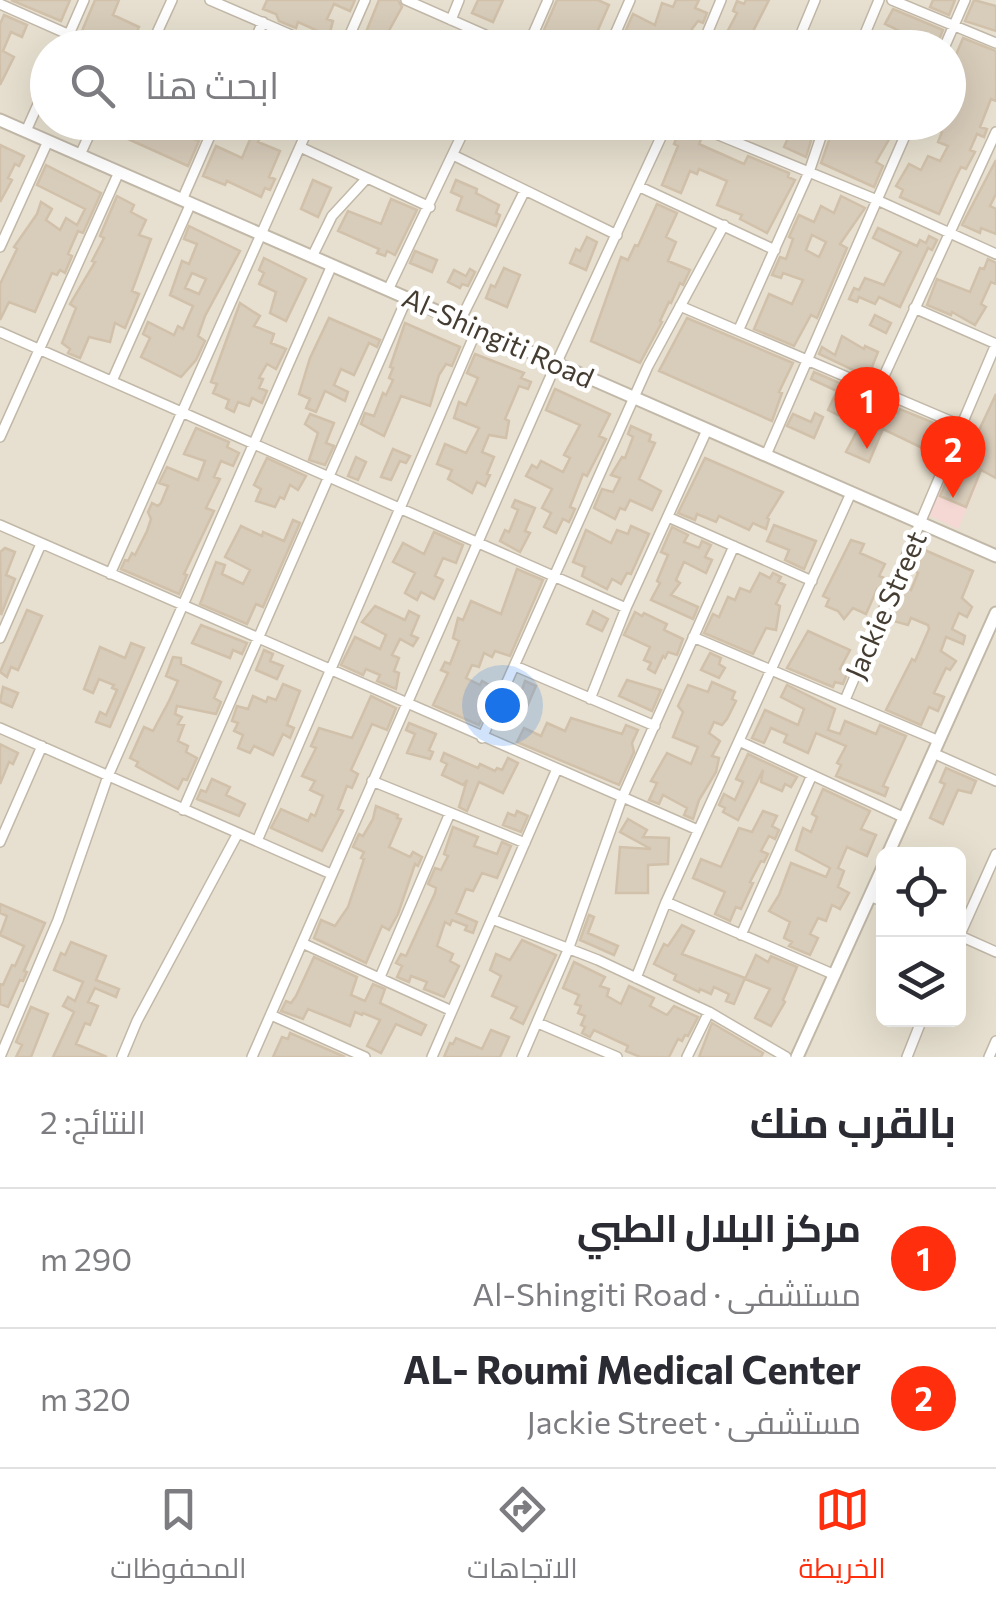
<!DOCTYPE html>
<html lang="ar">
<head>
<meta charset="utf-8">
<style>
  body { margin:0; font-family:Commissioner,Cairo,sans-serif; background:#f2f2f3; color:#2b2b33; direction:rtl }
  .controls { position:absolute; right:30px; bottom:30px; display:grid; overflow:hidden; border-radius:15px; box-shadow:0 10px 40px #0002 }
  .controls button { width:90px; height:90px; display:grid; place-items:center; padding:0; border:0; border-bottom:2px solid #e1e1e2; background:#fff; color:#2b2b33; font:50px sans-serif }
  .you { position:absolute; left:502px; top:705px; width:35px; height:35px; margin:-25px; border:8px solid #fff; border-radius:50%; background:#1a73e8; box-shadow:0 0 0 15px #1a73e833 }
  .badge { display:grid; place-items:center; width:65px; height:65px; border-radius:50%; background:#ff2e0d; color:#fff; font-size:32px; font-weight:700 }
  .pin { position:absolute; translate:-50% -82px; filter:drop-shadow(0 2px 5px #0008) }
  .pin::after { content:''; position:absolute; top:52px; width:35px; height:30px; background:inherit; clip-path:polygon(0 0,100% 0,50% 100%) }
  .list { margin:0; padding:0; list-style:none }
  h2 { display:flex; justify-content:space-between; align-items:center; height:130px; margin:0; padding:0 40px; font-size:42px }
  h2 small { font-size:32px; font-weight:400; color:#7c7c81 }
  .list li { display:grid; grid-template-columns:65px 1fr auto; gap:30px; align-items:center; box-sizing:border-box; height:140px; padding:0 40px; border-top:2px solid #e1e1e2 }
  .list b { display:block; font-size:38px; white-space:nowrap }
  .list p { margin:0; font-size:32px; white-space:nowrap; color:#7c7c81 }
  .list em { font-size:32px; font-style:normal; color:#7c7c81 }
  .icon { flex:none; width:55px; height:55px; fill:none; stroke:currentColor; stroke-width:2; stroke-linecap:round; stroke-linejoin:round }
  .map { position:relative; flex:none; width:996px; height:1057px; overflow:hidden; direction:ltr }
  .search { position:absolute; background:#fff; box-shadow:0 10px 40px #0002; left:30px; right:30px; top:30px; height:110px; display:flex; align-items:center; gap:25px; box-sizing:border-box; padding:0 35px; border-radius:55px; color:#7c7c81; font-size:38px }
  .sheet { height:410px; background:#fff }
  nav { display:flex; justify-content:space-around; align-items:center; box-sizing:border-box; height:140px; border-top:2px solid #e1e1e2; background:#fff; font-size:28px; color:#7c7c81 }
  nav a { display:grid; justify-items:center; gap:5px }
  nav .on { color:#ff2e0d }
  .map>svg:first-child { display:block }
  .residential { fill:#e7e0d0; fill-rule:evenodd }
  .medical { fill:#f5d8d4 }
  .building { fill:#d8ccba; stroke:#d1c1aa; stroke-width:2.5; fill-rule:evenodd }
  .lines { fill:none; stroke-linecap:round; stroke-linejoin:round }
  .minor-casing { stroke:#c2b8a8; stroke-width:12 }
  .tertiary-casing { stroke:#c2b8a8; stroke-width:15 }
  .minor { stroke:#fff; stroke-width:9 }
  .tertiary { stroke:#fff; stroke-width:11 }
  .labels { text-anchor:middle; stroke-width:9; stroke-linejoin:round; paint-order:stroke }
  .street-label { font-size:28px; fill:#453d32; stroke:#fff }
</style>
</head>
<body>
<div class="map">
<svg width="996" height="1057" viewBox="0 0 996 1057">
  <rect width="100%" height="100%" fill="#f3eee2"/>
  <!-- residential -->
  <path class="residential" d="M0,0H996V1057H0ZM48,48H948V122H48ZM884,854H958V1019H884Z"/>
  <!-- medical -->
  <path class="medical" d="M948,468L979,481L958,529L928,515Z"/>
  <!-- building -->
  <path class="building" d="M11,0H70L61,21Z
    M95,0H119L113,15L139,27L130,48H107L103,41L82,31Z
    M267,0H355L350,11L334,4L327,19L333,21L329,36L298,22L296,28L279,21L276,14L263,9Z
    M379,0H398L402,7L386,36L407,48H372L374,43L364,37Z
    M478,0H503L493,22L472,13Z
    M557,0H598L609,5L594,39L589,38L585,48H560L540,39Z
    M676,0H699L695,8L707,13L703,23L698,21L692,29L684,48H618L633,14L655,25L662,3L673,7Z
    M746,0H769L745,47L725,36L737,13L733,11L737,1L744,4Z
    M933,0H955L949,15L930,7Z
    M974,0L996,6V31L965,21Z
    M893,9L943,30L936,47L909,39L910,36L885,24Z
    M4,15L27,25L22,37L11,32L3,51L14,57L0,85V24Z
    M963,38L996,51V101L991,99L980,127L987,129L984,137L977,134L970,150L975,152L966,169L961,167L955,179L939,214L900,197L903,190L896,186L909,164L921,170L928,156L940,161L948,146L938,142L942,132L921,122H948V60L953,62Z
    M111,122H201L194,139L199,141L188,166L108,130Z
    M728,122H762L757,135Z
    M763,122H792L809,130L813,134L806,157L784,147L789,136Z
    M842,122H899L876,162L883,166L874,187L821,163L833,129L839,131Z
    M681,127L702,137L699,144L744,164L748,156L789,173L788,177L795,180L767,233L740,219L742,215L717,205L727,181L699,169L697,174L690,171L681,193L662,185L678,146L674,144Z
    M255,128L263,132L258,142L280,151L269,177L275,179L270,190L265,188L261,197L227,181L225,185L203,176L216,146L242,158Z
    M0,145L24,156L19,166L15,164L8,178L12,180L0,202Z
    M996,160V194L990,206L996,209V234L981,228L980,233L962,225Z
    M46,165L101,193L83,233L78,231L68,254L72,256L65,273L60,270L57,275L52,273L35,312L9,302L0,320V284L17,249L14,247L37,214L41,202L52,209L46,220L60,230L66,218L77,225L85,209L37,185Z
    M313,180L331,188L318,217L301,209Z
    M456,180L477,189L476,193L499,205L496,213L500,215L496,226L457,210L462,197L451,192Z
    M117,196L134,205L131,212L146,220L139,235L151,239L132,291L139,294L125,328L115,323L110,342L89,337L80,358L68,353L70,349L62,343L76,308L70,304L95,262L92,261L104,238L100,236Z
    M841,196L865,208L840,244L847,248L817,318L811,315L794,346L754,329L769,294L792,304L803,280L783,273L781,278L772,275L780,257L786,259L793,239L789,237L799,215L814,222L821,206L834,213ZM812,235L826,242L819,257L806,250Z
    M391,199L417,210L395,255L387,251L385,256L377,253L379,249L338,231L348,211L381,224Z
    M657,204L677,213L666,237L676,242L668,261L690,270L683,285L680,283L671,303L669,302L660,321L662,322L640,363L591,341L621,257L628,260L635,245L638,246Z
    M189,226L240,251L205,316L198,336L205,341L196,360L181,377L141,357L150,338L143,334L148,322L174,335L178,326L183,329L193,306L170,295L182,261L189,264L197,244L184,239ZM192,273L206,279L199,294L185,288Z
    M878,228L917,246L920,240L926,243L929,236L937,240L932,250L928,248L900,307L879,297L875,304L859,297L857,302L849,299L854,288L859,290L865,278L884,285L901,252L873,238Z
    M587,237L597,242L586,270L570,263L576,249L580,251Z
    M415,251L437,260L432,272L410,263Z
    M264,258L306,279L286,321L270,313L276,292L259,284L264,273L259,270Z
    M988,259L996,263V284L991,282L981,304L986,307L975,325L952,312L951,315L927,305L937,279L970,292L980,268L984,269Z
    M504,268L520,275L507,307L486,298L491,285L495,287Z
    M470,269L475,272L468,286L462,284L460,288L448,282L454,270L466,276Z
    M240,303L260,316L254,326L274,334L271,343L286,349L276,369L267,364L259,378L263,379L259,388L267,391L262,403L252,398L249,406L238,402L234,412L226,408L229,400L213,393L217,384L211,382Z
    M875,315L891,323L886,333L870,325Z
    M329,318L380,340L377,347L369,343L354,375L341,369L334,385L348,392L345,401L325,391L316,412L306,408L310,399L299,394L310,358Z
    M687,318L793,363L779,392L782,393L772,421L659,371Z
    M405,323L460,347L452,366L446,364L439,375L430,406L401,396L384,436L361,424L365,413L374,416L383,393L386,395L393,380L389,378L393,368L390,367Z
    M842,336L864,349L865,346L878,352L868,377L819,354L822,347L835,355Z
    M475,354L524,373L521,378L531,382L528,389L519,386L505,419L509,421L506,438L489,435L482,452L494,457L487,474L490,475L485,486L477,482L472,493L448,479L452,470L437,464L445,444L466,453L479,428L454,418L459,402L466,405L478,378L467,373Z
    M814,372L858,391L849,413L840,409L838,415L828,410L837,391L811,379Z
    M555,389L610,414L599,436L606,439L587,476L583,474L570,507L575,509L571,518L569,522L563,519L556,533L544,527L551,513L542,508L552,489L526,476L532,465L537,468L541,461L563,472L570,458L564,455L580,425L546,410Z
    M996,394V478L981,470L966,507L940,496L952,468L956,470L969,441L973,443Z
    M873,401L898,413L900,409L951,430L939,456L883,429L869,462L846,452Z
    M815,413L823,417L814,438L787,426L793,414L811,422Z
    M310,414L334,423L326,443L334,446L325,465L309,460L318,433L305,424Z
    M631,426L651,435L649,441L655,443L639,479L661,491L652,510L630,500L625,510L620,508L615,519L594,508L602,489L613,492L620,478L611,475L622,457L625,458L633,437L628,434Z
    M196,428L229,442L227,447L239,453L233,466L221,461L214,477L220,479L206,508L214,511L184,574L187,575L179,594L121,569L125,560L128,561L132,553L135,555L147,531L151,519L148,512L152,503L158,506L161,503L168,486L159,483L167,467L198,480L205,461L184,454Z
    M393,449L410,456L406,463L400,461L391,480L381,477Z
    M356,457L366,462L358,480L348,476Z
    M267,458L306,476L298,490L290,485L284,499L280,497L275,507L256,501L261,489L254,485Z
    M705,458L783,492L767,518L769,519L766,529L753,523L749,530L719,516L716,522L697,514L695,520L678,513Z
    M515,500L535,508L525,531L530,533L520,552L500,541L505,530L509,532L518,510L512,507Z
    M293,520L300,523L263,607L256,604L247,624L200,604L216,562L225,565L222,574L243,584L250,570L225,557L241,526L262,536L263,532L284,541Z
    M774,525L816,541L804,569L785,560L789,550L767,541Z
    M631,526L649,534L631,574L627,573L621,584L612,579L607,589L582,576L585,567L573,562L586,530L611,543L617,530L628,534Z
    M672,527L688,535L684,542L699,548L702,541L711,545L705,557L712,560L706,573L684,562L676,580L680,583L671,595L698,607L693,619L651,600L660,583L657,581L668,555L661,552Z
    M434,532L463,545L456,563L443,558L435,576L443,580L434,599L421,592L417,600L405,593L415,573L393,562L403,543L424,554Z
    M851,540L864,544L860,553L885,564L879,576L887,579L882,592L877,589L866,614L853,608L844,619L838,611L826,606L829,599L823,596Z
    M5,548L15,552L6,575L15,579L1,615L0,552Z
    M920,548L973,571L962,598L972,607L967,617L959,613L952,629L965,636L963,644L946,637L941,651L956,661L950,670L946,668L934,693L944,697L938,711L929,707L921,725L886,710L912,659L915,661L929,629L928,625L911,618L908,625L890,620L904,586L911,590L918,573L911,568Z
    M517,569L543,580L510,656L495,651L492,657L484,653L479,667L472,665L466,678L480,685L482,681L495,688L479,725L433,705L448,673L441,670L445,662L450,664L459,641L453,638L458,618L463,620L471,601L501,614Z
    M760,573L770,578L773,573L781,577L778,582L785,585L776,604L780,606L776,630L766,628L753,654L704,633L713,614L719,617L728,597L735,600L740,588L750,592Z
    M375,606L405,620L409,611L419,616L411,635L418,638L413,646L400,639L392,655L399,658L394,671L399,673L396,689L377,681L380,675L366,669L363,675L341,665L355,637L380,649L386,635L362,622Z
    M27,610L42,616L18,670L11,667L7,677L0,672Z
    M593,611L608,619L602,631L587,624Z
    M635,612L642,616L644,613L667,624L664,630L683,639L677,655L668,652L665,658L663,656L655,673L648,669L651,663L644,660L650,647L624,635Z
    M201,625L247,643L242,654L233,650L230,658L192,643Z
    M808,631L850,650L840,669L848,671L843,684L835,682L833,687L787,668Z
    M131,643L144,648L110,727L96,722L100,712L106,715L117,690L112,688L114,685L99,679L93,693L84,689L100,647L125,658Z
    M264,650L273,654L270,661L283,666L277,679L256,670Z
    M710,653L721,658L719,664L725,668L719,678L701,670Z
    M173,657L181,658V664L221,682L214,698L221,702L216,714L177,706L175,714L182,717L178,724L184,725L178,741L188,746L186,752L197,758L187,780L183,779L178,789L136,766L138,762L130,758L144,727L153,731L169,701L178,681L166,676Z
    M627,680L661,690L652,711L619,696Z
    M525,681L536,686L526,709L517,705Z
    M712,682L735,692L732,699L736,701L727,719L722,725L714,722L709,733L720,741L712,756L719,758L716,772L699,800L693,819L684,815L687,808L663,795L659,804L649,800L657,783L651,781L667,753L691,764L698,747L673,737L683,712L678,706L688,685L708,692Z
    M283,684L300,691L287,725L294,728L290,738L283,734L273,755L254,746L250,753L238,748L243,735L234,731L238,723L232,721L237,706L248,709L253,696L266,702L268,697L276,700Z
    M787,685L835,709L828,730L840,734L845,721L876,734L880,725L906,736L883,786L888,788L885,796L836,776L841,765L837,763L846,746L816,733L808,753L784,742L787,735L771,728L764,743L752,738L765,710L798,725L804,709L781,697Z
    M3,687L18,693L12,707L0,702Z
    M371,696L396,708L387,730L372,724L351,770L358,774L352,788L347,786L338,809L343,811L322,851L271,828L281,809L308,821L311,814L315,816L323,796L310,790L315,781L302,776L316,748L311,746L319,728L352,738Z
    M571,718L622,734L626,725L638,730L632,743L634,752L619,785L517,742L524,728L541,736L547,723L565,731Z
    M409,723L436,734L429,750L433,752L430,759L407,753L415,734L406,730Z
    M0,744L18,753L13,764L9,762L0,784Z
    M444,753L478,768L480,764L495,771L497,768L502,770L508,758L518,763L503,793L479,782L467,811L459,807L467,780L463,785L442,775L447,764L441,761Z
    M748,754L797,777L791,787L785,784L782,791L761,782L763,770L738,820L723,812L725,808L719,805L724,794L735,800L743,782L736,779Z
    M946,768L976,781L971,793L958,790L943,824L930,818L945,784L940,782Z
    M212,779L230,787L226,795L245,804L239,816L197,799L201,790L206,792Z
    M823,789L870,811L861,829L876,835L867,856L847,847L838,868L844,871L838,887L849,893L840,909L832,905L826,921L818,918L810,934L818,938L810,955L789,946L792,942L784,938L790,922L769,911L779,895L791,863L826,877L830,868L796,850L803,828L811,832L817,817L812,814Z
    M376,806L398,815L397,818L401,819L389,847L410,857L413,852L422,857L418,866L415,864L398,914L389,930L382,926L366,963L314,938L321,920L335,926L348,907L364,859L361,858L364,852L353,847L359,834L363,836L373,819Z
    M517,811L528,816L521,832L503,825L508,813L515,816Z
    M763,811L777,816L772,826L779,830L775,839L769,836L761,851L768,854L764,862L761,861L750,882L753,883L741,909L736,907L730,921L715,914L725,892L693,878L701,859L721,867L739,828L752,832Z
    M628,819L647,830L643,837L669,838L668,864L648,865V893H616L620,847L651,849L620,832Z
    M453,827L478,837L474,846L497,854L502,842L511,846L497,878L482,873L473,891L466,889L456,913L477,922L473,933L465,930L467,926L452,920L450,925L445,922L437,946L453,954L450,961L459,966L444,997L424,989L427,982L411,976L409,982L397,977L402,966L396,963L401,954L406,956L435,893L436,888L428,884L435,868L441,870L448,856L444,854Z
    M0,904L45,923L24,971L27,972L23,981L20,980L8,1007L0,1004V984L3,985L12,965L15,966L24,946L0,935L7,916L0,913Z
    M589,915L594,917L588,933L618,946L614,955L580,940Z
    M682,925L694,931L682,954L745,978L734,1004L726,1001L729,994L714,987L711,994L700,989L699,992L674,980L676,975L654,964L664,944L668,946Z
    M522,940L556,955L523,1024L511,1018L517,1007L492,996L501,976L490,970L496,954L510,960Z
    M71,942L106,956L96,980L119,989L116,997L95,988L88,1002L98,1006L90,1025L85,1023L76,1044L107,1057H53L74,1012L63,1006L68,997L75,1001L83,982L54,970L61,953L65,955Z
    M756,955L768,962L771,956L797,967L783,1000L785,1002L771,1026L755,1018L770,989L745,979Z
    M314,957L357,977L351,995L365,1001L373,984L385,989L380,1003L426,1025L421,1035L396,1024L381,1053L367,1046L380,1020L363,1013L362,1015L355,1012L350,1026L308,1009L303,1019L281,1011L286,1001L291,1003L296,996Z
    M574,962L605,977L600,986L609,989L607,996L621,1004L629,986L654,998L650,1006L667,1015L674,1006L698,1017L688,1036L685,1035L682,1041L678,1039L669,1057H640L626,1051L628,1046L594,1030L590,1037L582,1033L585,1027L581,1025L585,1016L578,1013L581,1006L575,1004L579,995L563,988Z
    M31,1007L48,1014L31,1057H16L22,1045L16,1042Z
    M712,1023L763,1053L761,1057H699Z
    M491,1030L509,1037L500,1057H444L450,1043L453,1044L456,1038L482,1049Z
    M290,1033L345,1057H273L282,1037L288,1039Z"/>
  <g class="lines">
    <defs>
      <path id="minor" d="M210,0L321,48
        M406,0L515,48
        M892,0L996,43
        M0,4L99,48
        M451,20L459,0
        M706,37L732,48
        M63,48L84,0
        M150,48L172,0
        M251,48L263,22
        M344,48L365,0
        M527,48L548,0
        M609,48L630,0
        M701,48L721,0
        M795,48L815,0
        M859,48L879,0
        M944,48L965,0
        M687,122L877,200L996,254
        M26,131L48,82
        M300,147L430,207
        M80,155L95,122
        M453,155L617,235
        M640,187L775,250
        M182,200L216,122
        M0,247L48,141
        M312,257L332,216L367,178
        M388,290L468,122
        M680,306L962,426
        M914,308L996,344
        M460,321L525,190
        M739,329L809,172L826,122
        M0,332L626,608
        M112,381L191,203
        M878,389L996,132
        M0,437L119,172
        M766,455L911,122
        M668,517L812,581
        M0,525L698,830
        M110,574L311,122
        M693,637L939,741
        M0,638L41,544
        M515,666L655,726
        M590,699L626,608L707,430
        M845,700L996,344
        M0,728L331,874
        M482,738L648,366L724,225
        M741,742L905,818
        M933,753L996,781
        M372,781L525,843
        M183,810L407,298
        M257,841L477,329
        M0,842L42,746
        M870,896L884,902
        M666,902L835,975
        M492,919L598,960L709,1012L786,1057
        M741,935L812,775
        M958,935L996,952
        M958,939L996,854
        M302,943L452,1011
        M380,977L450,813
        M636,978L666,902L851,493
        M271,1015L365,1057
        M538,1023L617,1057
        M0,1057L58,920L108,776L332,265
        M122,1057L137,1021L238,833
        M252,1057L556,364L668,122
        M432,1057L556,771
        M522,1057L568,950L622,798L734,546
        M687,1057L709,1012
        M907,1057L922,1019
        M989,1057L996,1041"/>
      <path id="tertiary" d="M0,120L996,556
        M888,854L996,613
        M797,1057L884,865"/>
    </defs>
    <!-- minor casing -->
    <use href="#minor" class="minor-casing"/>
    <!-- tertiary casing -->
    <use href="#tertiary" class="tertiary-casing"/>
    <!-- minor -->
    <use href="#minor" class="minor"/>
    <!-- tertiary -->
    <use href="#tertiary" class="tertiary"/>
  </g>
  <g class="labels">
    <!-- street labels -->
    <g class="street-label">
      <text transform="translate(498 338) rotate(24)" y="10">Al-Shingiti Road</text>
      <text transform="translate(886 605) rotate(-66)" y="10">Jackie Street</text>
    </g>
  </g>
</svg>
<div class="controls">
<button><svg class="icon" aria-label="locate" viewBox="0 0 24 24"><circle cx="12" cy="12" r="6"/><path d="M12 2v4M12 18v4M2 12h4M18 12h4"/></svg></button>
<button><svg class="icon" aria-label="layers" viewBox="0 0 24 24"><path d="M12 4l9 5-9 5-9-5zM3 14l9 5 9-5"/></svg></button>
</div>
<div class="you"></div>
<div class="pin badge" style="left:867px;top:449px">1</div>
<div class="pin badge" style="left:953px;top:498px">2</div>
<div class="search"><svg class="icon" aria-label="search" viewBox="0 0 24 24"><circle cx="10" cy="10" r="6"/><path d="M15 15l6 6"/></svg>ابحث هنا</div>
</div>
<section class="sheet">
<h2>بالقرب منك<small>النتائج: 2</small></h2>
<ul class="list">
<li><span class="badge">1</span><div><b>مركز البلال الطبي</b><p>مستشفى · Al-Shingiti Road</p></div><em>290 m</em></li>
<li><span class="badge">2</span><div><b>AL- Roumi Medical Center</b><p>مستشفى · Jackie Street</p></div><em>320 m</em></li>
</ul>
</section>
<nav>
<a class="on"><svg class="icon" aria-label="map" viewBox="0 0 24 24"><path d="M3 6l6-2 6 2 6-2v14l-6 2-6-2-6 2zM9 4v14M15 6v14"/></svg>الخريطة</a>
<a><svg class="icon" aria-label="directions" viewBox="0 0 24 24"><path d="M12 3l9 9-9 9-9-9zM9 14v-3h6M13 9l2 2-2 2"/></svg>الاتجاهات</a>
<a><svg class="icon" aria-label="saved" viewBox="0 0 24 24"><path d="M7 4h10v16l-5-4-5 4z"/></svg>المحفوظات</a>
</nav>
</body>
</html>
